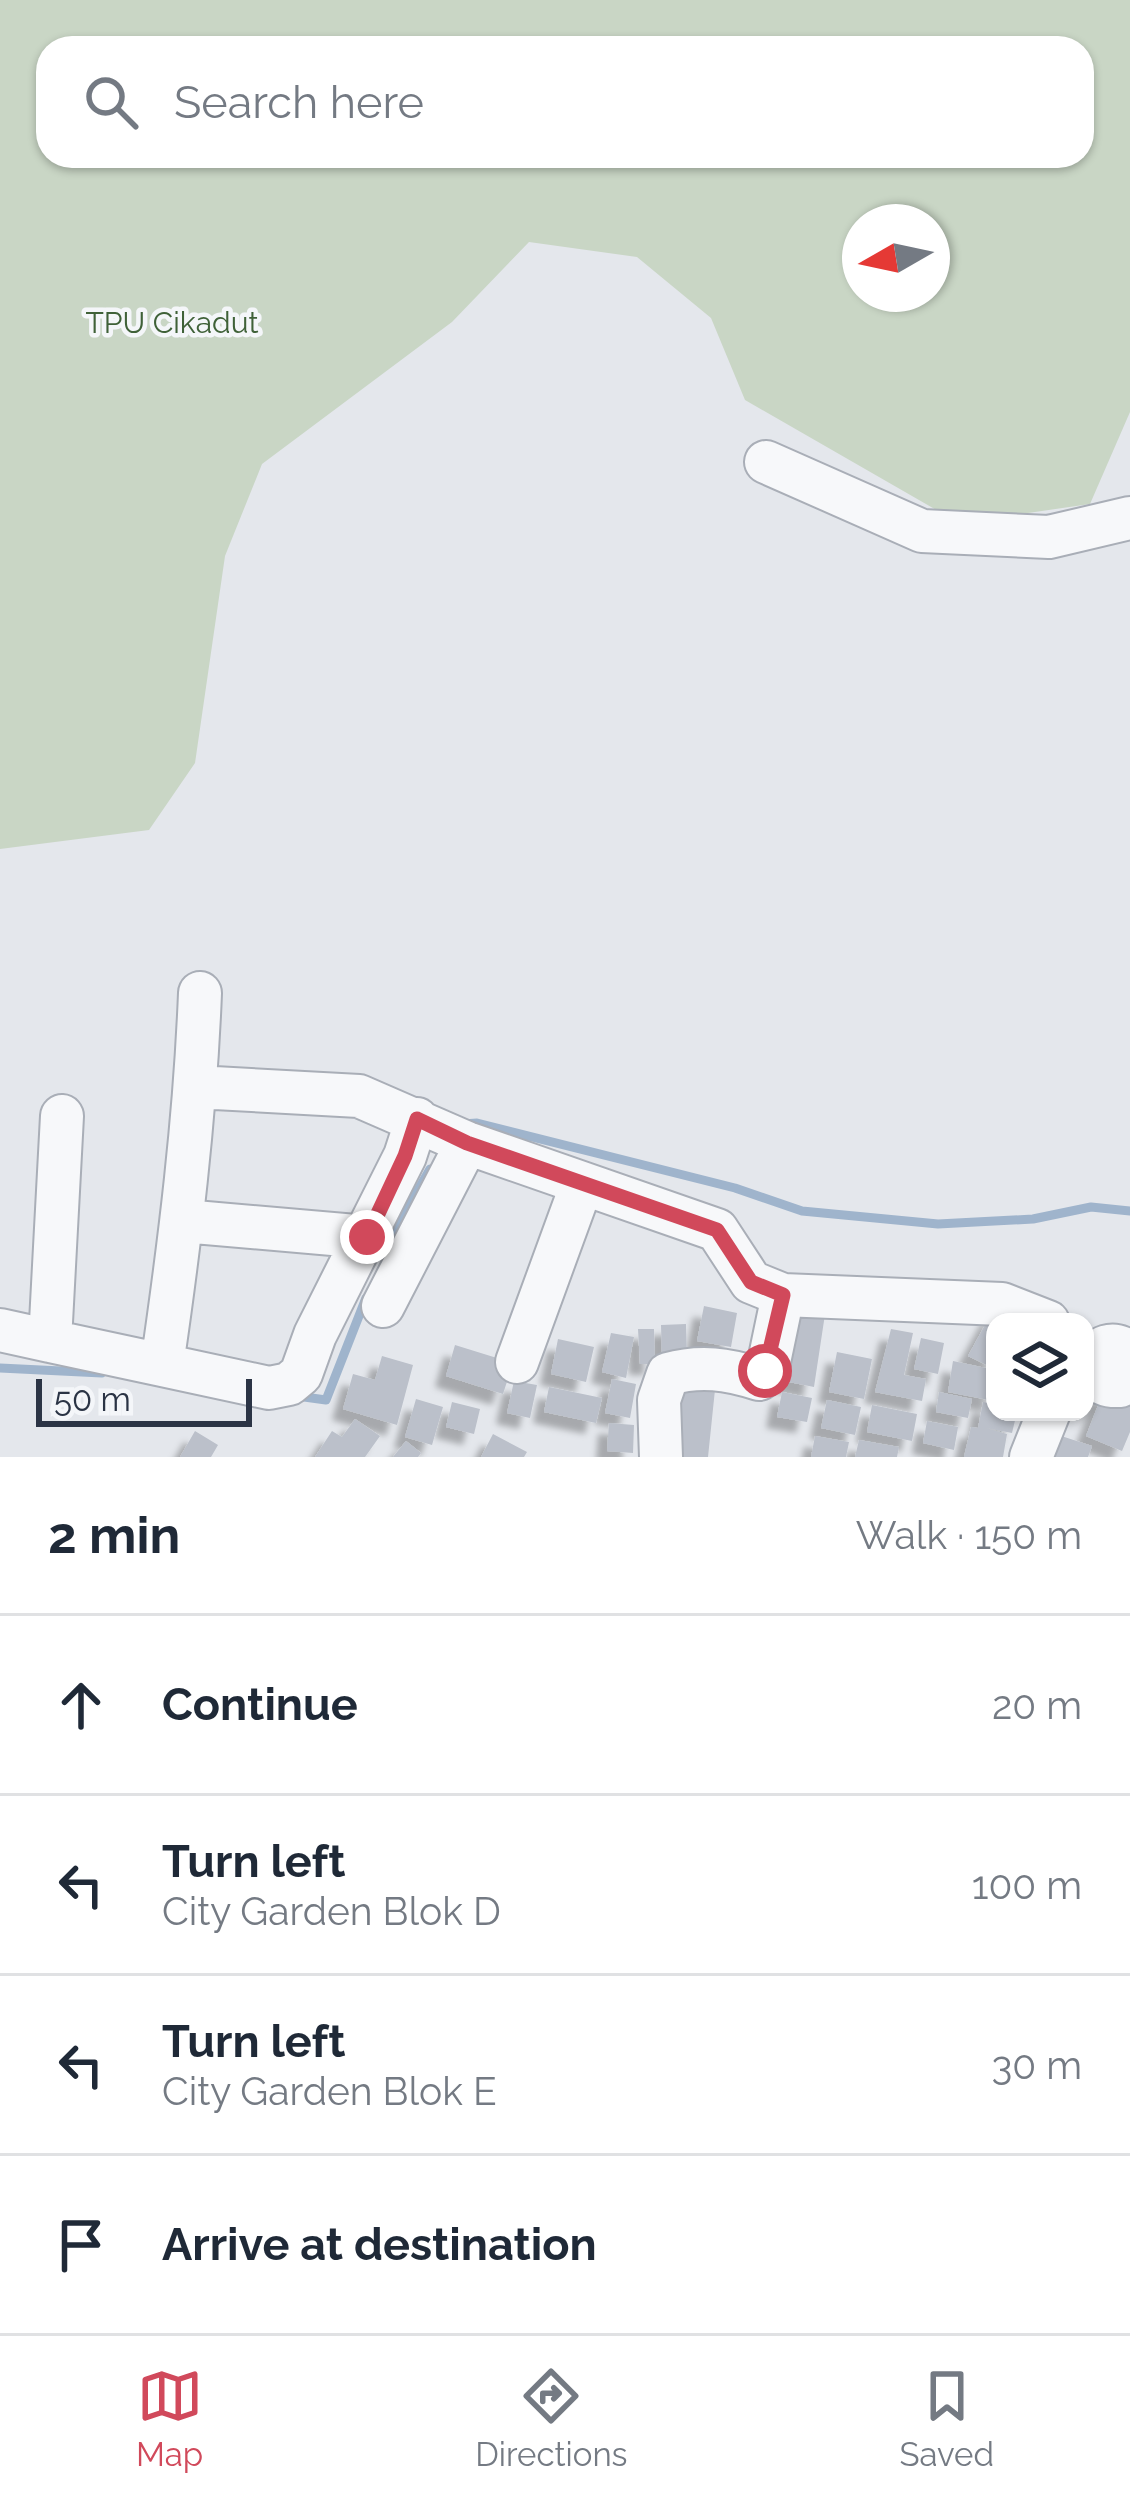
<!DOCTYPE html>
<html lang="en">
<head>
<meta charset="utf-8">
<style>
  body { margin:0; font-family:Raleway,sans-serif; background:#f6f6f7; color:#1f2937 }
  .controls { position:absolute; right:36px; bottom:36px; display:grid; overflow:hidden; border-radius:24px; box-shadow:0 3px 9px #0004 }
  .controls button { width:108px; height:108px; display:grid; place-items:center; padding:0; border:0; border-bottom:3px solid #e0e1e3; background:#fff; color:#1f2937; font:60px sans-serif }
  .compass { position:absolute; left:842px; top:204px; width:108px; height:108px; border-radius:50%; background:#fff; box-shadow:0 3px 9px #0004; rotate:261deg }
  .scale { position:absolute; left:36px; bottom:30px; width:216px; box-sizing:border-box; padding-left:12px; border:6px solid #2b3445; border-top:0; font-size:33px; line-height:42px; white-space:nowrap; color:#2b3445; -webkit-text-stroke:9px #f4f6f9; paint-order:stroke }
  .stop { position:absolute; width:36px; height:36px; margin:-27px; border:9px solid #d1495b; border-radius:50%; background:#fff }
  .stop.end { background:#d1495b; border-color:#fff; box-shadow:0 3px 12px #0008 }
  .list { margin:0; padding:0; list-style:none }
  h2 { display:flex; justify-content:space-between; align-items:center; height:156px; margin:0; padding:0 48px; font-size:51px }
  h2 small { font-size:39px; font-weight:400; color:#747a83 }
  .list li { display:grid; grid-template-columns:78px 1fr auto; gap:36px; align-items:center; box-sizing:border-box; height:180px; padding:0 48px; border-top:3px solid #e0e1e3 }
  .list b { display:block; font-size:45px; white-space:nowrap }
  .list p { margin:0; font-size:39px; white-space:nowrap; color:#747a83 }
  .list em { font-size:39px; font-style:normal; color:#747a83 }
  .icon { flex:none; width:66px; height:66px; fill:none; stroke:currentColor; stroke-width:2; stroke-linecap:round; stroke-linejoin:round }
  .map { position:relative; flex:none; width:1130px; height:1457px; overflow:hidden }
  .search { position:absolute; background:#fff; box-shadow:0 3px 9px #0004; left:36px; right:36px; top:36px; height:132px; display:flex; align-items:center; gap:30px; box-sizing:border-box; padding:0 42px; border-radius:36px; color:#747a83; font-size:45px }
  .sheet { height:876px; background:#fff }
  nav { display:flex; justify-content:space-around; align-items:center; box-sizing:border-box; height:168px; border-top:3px solid #e0e1e3; background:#fff; font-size:33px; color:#747a83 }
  nav a { display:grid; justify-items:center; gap:6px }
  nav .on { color:#d1495b }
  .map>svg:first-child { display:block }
  .green { fill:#c9d6c5; fill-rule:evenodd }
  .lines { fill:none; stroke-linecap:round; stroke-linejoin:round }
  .stream { stroke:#9fb4cc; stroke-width:9 }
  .building { fill:#bbc0ca; filter:url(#shadow) }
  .minor-casing { stroke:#a9aeb7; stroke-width:46 }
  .minor { stroke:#f7f8fa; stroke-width:42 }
  .route { stroke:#d1495b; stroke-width:15 }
  .labels { text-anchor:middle; stroke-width:9; stroke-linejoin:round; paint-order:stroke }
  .park-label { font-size:30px; fill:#3f6138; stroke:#f4f6f9 }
</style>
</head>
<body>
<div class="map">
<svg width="1130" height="1457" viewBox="0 0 1130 1457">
  <defs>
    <filter id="shadow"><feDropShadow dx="-11" dy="11" stdDeviation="3" flood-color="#0004"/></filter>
  </defs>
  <rect width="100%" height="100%" fill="#e4e7ec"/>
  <!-- green -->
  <path class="green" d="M0,0H1130V412L1090,504L959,523L745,400L711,318L637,257L529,242L452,322L262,464L225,556L195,763L149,830L0,849ZM48,48H1082V156H48ZM860,222H932V294H860Z"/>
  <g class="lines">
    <!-- stream -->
    <path class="stream" d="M463,1124L477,1123L735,1188L802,1211L938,1224L1033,1219L1091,1207L1130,1211
      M386,1256L401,1220L430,1169
      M0,1368L102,1373
      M297,1396L326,1400L366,1298"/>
  </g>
  <!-- building -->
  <path class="building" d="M798,1296L827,1301L814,1387L779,1380Z
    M996,1305L995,1361L991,1367L968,1356Z
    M704,1306L737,1313L731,1347L697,1341Z
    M686,1324L687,1357H662L661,1325Z
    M638,1329H654L655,1364H640Z
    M891,1329L913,1333L904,1375L926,1379L922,1401L875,1392Z
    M611,1333L634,1337L626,1378L602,1372Z
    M921,1338L944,1343L938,1374L914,1369Z
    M558,1339L594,1347L586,1382L551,1374Z
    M455,1345L513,1363L503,1394L446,1376Z
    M837,1352L872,1359L864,1399L829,1392Z
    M382,1356L413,1365L397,1425L343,1409L353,1374L375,1380Z
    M953,1361L995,1370L994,1401L948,1392Z
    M675,1377L716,1380L708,1457H670Z
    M612,1379L636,1384L630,1418L605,1413Z
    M514,1381L537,1385L530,1418L507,1413Z
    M549,1387L602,1398L596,1423L544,1412Z
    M1104,1390L1130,1401V1432L1122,1451L1086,1436Z
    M782,1392L812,1398L807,1422L777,1417Z
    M939,1392L972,1399L968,1418L936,1412Z
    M416,1399L443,1407L432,1445L405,1437Z
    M827,1400L861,1407L855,1435L821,1428Z
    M452,1402L480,1409L474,1434L446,1427Z
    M983,1402L995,1404V1412H1017L1012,1433L986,1428L1007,1434L1003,1457H964L971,1427L978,1428Z
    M872,1405L917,1414L912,1441L867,1432Z
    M355,1419L380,1436L365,1457H315L332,1431L342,1437Z
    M927,1421L958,1427L954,1450L923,1443Z
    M609,1423L634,1425L633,1453L607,1451Z
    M195,1431L218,1445L211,1457H180Z
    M1046,1431L1092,1446L1088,1457H1034Z
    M493,1434L527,1452L524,1457H481Z
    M815,1436L849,1442L846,1457H811Z
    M859,1440L899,1447L897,1457H855Z
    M406,1441L421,1453L418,1457H393Z"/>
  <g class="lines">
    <defs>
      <path id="minor" d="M766,462L922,531L1049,537L1130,518
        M196,1087L359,1096L467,1143L717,1230L751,1282L783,1295L1002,1304L1048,1322
        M183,1221L367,1237
        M383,1306L467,1143
        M0,1330L50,1341L62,1116
        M50,1341L162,1365C180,1241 195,1119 200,993
        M1130,1353C1094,1324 1073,1389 1120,1386L1130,1379
        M517,1362L582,1184
        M162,1365L269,1388L289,1384L301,1374L315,1335L405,1156L417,1119
        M661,1457L659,1400L668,1374C701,1365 727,1369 759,1379L769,1362L783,1295
        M1031,1457L1049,1412"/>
    </defs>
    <!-- minor casing -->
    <use href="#minor" class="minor-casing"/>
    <!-- minor -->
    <use href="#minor" class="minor"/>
  </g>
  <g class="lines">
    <!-- route -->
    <path class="route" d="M367,1237L405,1156L417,1119L467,1143L717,1230L751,1282L783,1295L765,1371"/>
  </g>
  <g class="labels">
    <!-- park labels -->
    <g class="park-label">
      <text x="172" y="333">TPU Cikadut</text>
    </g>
  </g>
</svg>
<div class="controls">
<button><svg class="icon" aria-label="layers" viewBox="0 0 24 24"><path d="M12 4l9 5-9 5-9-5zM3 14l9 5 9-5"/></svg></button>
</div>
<svg class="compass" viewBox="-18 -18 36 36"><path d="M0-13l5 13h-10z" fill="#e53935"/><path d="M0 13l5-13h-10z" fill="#747a83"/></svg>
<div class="scale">50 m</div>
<div class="stop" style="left:765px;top:1371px"></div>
<div class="stop end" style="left:367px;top:1237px"></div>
<div class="search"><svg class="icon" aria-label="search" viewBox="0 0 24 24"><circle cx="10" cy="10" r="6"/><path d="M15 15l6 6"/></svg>Search here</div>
</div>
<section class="sheet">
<h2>2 min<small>Walk · 150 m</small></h2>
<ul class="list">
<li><svg class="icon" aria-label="ahead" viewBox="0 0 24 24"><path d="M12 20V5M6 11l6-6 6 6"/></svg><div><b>Continue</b></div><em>20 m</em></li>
<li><svg class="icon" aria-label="left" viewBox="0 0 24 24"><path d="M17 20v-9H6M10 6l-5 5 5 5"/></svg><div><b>Turn left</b><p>City Garden Blok D</p></div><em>100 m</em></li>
<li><svg class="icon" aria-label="left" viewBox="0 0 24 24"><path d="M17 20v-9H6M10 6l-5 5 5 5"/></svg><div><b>Turn left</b><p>City Garden Blok E</p></div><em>30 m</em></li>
<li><svg class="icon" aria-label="arrive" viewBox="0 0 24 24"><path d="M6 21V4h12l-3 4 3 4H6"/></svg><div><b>Arrive at destination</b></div></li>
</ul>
</section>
<nav>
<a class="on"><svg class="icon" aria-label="map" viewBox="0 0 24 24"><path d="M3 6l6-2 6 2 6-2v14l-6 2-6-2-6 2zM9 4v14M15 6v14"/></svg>Map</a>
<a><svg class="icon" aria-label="directions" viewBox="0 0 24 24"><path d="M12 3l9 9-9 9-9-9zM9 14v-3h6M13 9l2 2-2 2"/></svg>Directions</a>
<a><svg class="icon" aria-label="saved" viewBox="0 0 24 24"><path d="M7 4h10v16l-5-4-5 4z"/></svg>Saved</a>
</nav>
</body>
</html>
